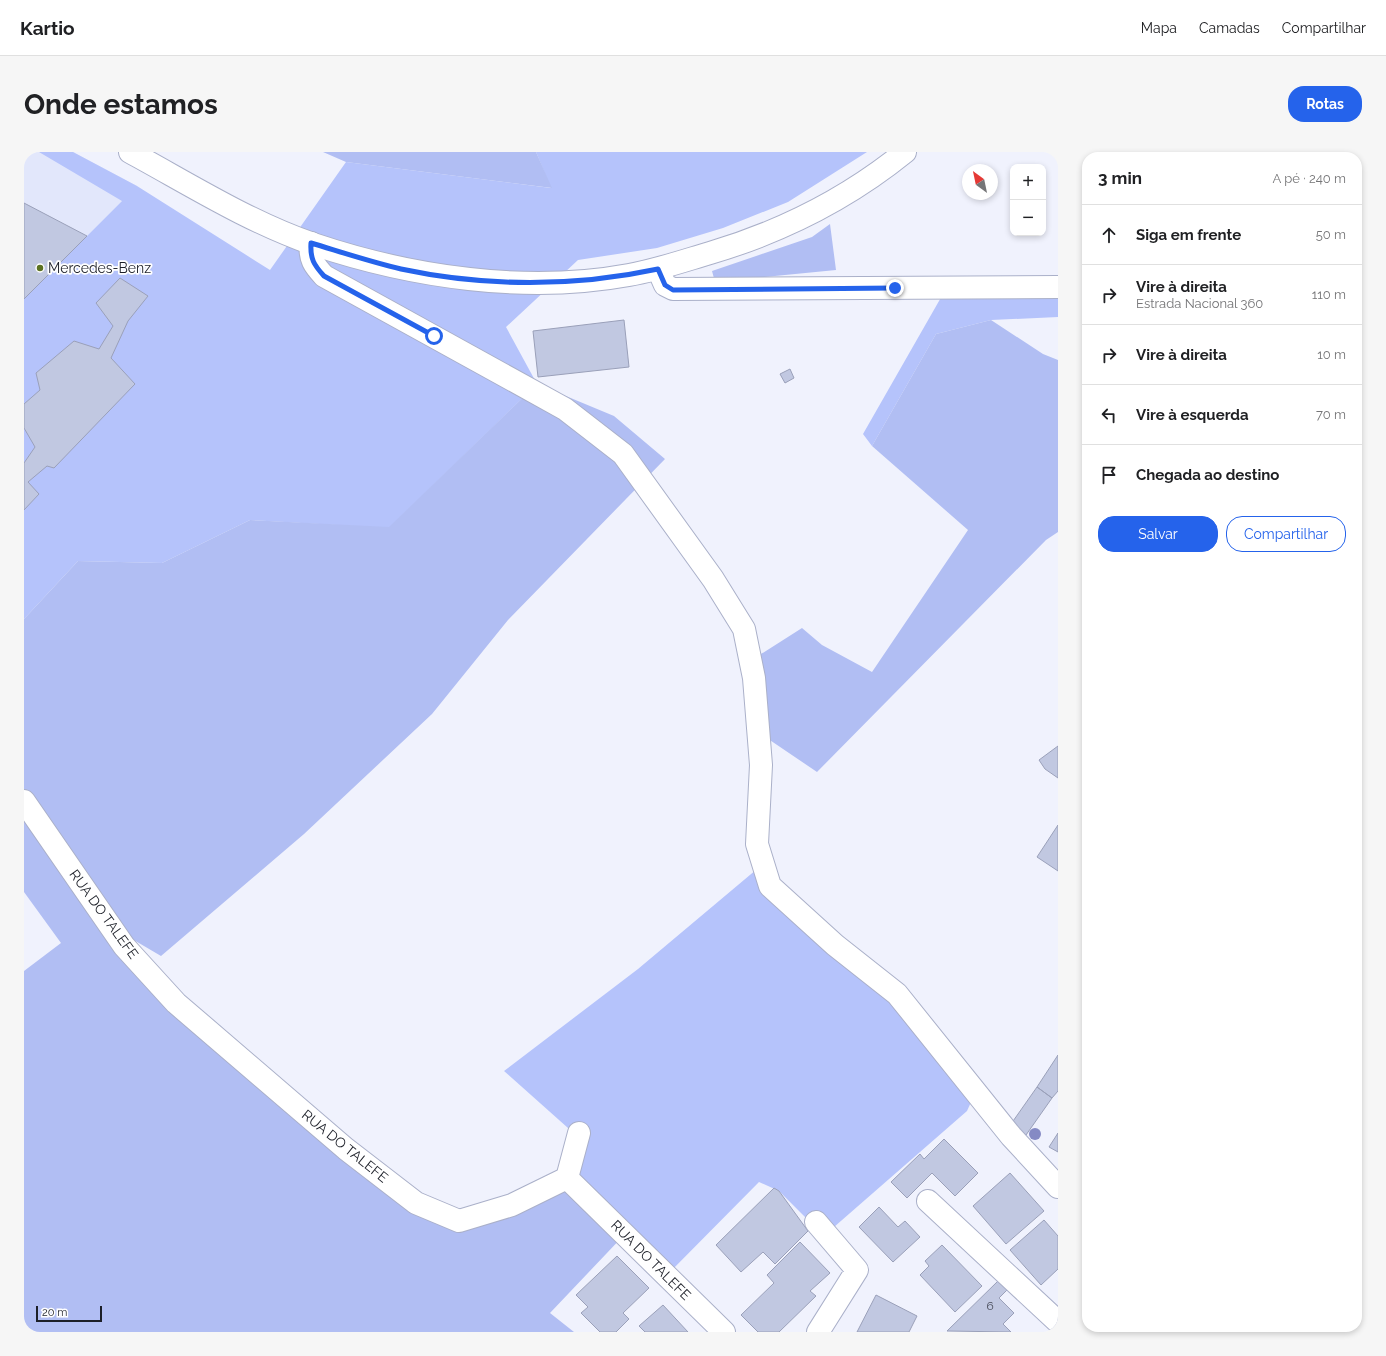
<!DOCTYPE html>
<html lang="pt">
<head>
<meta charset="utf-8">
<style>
  body { margin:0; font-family:Raleway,sans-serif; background:#f6f6f6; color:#202124 }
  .controls { position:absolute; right:12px; top:12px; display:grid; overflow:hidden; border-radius:8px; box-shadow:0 2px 6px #0003 }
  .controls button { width:36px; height:36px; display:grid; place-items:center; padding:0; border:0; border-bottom:1px solid #e0e0e0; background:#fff; color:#202124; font:20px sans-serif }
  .compass { position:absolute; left:938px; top:12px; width:36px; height:36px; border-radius:50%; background:#fff; box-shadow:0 2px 6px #0003; rotate:327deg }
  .scale { position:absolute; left:12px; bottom:10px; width:66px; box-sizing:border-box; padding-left:4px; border:2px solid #1c1f28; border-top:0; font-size:11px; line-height:14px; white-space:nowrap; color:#1c1f28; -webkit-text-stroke:3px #fff; paint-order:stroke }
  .stop { position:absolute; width:12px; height:12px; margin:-9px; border:3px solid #2563eb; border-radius:50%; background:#fff }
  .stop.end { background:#2563eb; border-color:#fff; box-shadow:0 1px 4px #0008 }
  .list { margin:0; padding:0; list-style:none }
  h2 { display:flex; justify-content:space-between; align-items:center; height:52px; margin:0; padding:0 16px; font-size:17px }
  h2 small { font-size:13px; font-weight:400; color:#757577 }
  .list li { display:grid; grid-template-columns:26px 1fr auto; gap:12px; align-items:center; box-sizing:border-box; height:60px; padding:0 16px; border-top:1px solid #e0e0e0 }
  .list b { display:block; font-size:15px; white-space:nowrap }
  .list p { margin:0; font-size:13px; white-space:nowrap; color:#757577 }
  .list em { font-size:13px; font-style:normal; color:#757577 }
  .actions { display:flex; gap:8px; padding:12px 16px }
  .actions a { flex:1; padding:9px 0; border:1px solid #2563eb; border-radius:16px; text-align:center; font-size:14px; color:#2563eb }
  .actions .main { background:#2563eb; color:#fff }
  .icon { flex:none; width:22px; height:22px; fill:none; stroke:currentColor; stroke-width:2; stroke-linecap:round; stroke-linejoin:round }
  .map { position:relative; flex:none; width:1034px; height:1180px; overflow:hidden; border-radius:16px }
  header { display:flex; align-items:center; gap:24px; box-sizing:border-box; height:56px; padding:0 20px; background:#fff; border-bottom:1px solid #e0e0e0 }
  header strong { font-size:19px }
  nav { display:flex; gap:22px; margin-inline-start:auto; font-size:14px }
  .intro { display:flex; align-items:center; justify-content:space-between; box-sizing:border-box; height:96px; padding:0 24px }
  h1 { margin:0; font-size:28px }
  .button { padding:10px 18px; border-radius:16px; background:#2563eb; color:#fff; font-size:14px; font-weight:700 }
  main { display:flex; gap:24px; padding:0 24px }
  aside { flex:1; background:#fff; border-radius:16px; box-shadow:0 2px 6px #0003 }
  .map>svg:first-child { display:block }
  .built { fill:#e2e7fb }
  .green { fill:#b5c3fb }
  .forest { fill:#b1bef3 }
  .building { fill:#c1c8e1; stroke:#9aa0b9 }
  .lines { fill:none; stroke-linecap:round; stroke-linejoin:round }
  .minor-casing { stroke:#aab0c9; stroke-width:24 }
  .major-casing { stroke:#aab0c9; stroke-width:24 }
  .minor { stroke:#fff; stroke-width:22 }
  .major { stroke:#fff; stroke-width:22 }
  .tree { fill:#858ac4 }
  .route { stroke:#2563eb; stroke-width:5 }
  .poi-dot { fill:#5c7223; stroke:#fff; stroke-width:1.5 }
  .labels { text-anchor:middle; stroke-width:3.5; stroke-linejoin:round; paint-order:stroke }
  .number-label { font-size:12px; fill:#454956 }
  .poi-label { font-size:14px; fill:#1c1f28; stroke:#fff; text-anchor:start }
  .street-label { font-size:14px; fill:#1c1f28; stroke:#fff }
</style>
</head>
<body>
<header>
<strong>Kartio</strong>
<nav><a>Mapa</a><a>Camadas</a><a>Compartilhar</a></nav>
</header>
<div class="intro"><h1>Onde estamos</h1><a class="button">Rotas</a></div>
<main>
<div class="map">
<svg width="1034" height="1180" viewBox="0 0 1034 1180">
  <rect width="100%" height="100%" fill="#f0f2fd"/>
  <!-- built -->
  <path class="built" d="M0,0H49L113,34L0,147Z"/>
  <!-- green -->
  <path class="green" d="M15,0H49L113,34L246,118L322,10L527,36L512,0H843L764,50L699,76L633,96L554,108L482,175L513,232L365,376L226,368L138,411L54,409L0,467V147L98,49Z
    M923,135H1034V165L967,168L912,182L848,294L839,282Z
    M739,712L811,793L952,939L943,959L802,1082L784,1068L755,1039L735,1030L642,1124L543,1026L555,981L544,976L480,919L614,817Z"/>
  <!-- forest -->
  <path class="forest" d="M299,0H512L528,36L322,10Z
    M806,72L812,118L691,130L688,119L788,85Z
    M967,168L1019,202L1034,208V380L1022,388L793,620L734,580L726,509L778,476L798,493L848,520L944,378L848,294L912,182Z
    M513,232L590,264L641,307L484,468L408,562L280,682L137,804L86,774L322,997L435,1069L543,1026L601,1082L526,1161L550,1180H0V819L37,791L0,740V467L54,409L138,411L226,368L365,375Z"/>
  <!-- building -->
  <path class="building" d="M0,51L63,84L0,147Z
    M96,126L124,144L104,169L87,206L111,232L30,316L23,314L4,330L15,342L0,358V311L11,295L0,276V252L16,238L12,221L50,189L75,197L89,174L72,151Z
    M600,168L605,215L514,225L509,179Z
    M766,217L770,226L761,231L756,222Z
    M1034,594V626L1021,617L1015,608Z
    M1034,673V719L1013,705Z
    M1034,903V939L1028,946L1013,935Z
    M1013,935L1028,946L1002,983L987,972Z
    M1034,981V1000L1025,995Z
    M920,987L954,1021L931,1044L908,1021L883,1046L867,1030L896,1002L900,1007Z
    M986,1021L1020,1059L982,1092L949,1054Z
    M750,1036L755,1039L784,1079L751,1112L739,1100L717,1120L692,1093Z
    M855,1055L874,1075L881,1069L896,1085L869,1110L835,1075Z
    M1020,1068L1034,1084V1117L1017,1133L986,1098Z
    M776,1090L806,1121L786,1139L792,1144L755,1180H734L717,1163L750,1131L743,1123Z
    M918,1093L958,1134L931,1160L896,1123L905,1114L901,1109Z
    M593,1104L625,1136L599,1161L605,1167L592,1180H576L557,1161L564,1155L552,1143Z
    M974,1129L983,1138L975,1146L990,1161L979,1172L987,1180L923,1179Z
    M852,1143L893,1164L885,1180H833Z
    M639,1153L664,1180H621L615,1174Z"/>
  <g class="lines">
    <defs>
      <path id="minor" d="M287,91C285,107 290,113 300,124L541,257L599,302L689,427L720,477L730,526L737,613L733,692L746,734L811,793L873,842L987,984L1034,1035
        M634,117L641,133L649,137L1034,135
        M0,649L100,794L152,851L322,997L392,1051L435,1069L488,1053L543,1026L700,1180
        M543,1026L555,981
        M904,1049L1034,1170
        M792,1070L833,1118L794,1180"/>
      <path id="major" d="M106,0C165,32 225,70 289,92C387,125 502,142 605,123C633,118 659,109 686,101C757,80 823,47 881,0"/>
    </defs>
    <!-- minor casing -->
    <use href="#minor" class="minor-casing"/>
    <!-- major casing -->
    <use href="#major" class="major-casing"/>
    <!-- minor -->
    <use href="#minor" class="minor"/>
    <!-- major -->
    <use href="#major" class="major"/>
  </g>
  <!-- trees -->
  <circle class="tree" cx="1011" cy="982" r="6"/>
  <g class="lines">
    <!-- route -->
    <path class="route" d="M410,184L300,124C290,113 286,107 287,91C317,100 347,110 377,117C461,135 551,135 634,117L641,133L649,138L871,136"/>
  </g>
  <!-- markers -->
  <circle class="poi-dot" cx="16" cy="116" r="4"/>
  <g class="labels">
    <!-- number labels -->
    <g class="number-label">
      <text x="966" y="1158">6</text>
    </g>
    <!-- poi labels -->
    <g class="poi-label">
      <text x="24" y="121">Mercedes-Benz</text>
    </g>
    <!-- street labels -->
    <g class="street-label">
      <text transform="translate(80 762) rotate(54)" y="5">RUA DO TALEFE</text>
      <text transform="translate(321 994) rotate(39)" y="5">RUA DO TALEFE</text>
      <text transform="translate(627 1108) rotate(45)" y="5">RUA DO TALEFE</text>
    </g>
  </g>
</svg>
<div class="controls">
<button>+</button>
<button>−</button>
</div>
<svg class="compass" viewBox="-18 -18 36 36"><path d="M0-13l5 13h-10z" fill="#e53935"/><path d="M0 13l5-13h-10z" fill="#757577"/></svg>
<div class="scale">20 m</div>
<div class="stop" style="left:410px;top:184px"></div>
<div class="stop end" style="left:871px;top:136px"></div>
</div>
<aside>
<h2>3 min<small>A pé · 240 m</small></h2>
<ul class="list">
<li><svg class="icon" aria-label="ahead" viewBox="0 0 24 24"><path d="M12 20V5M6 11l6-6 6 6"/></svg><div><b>Siga em frente</b></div><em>50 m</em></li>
<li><svg class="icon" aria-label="right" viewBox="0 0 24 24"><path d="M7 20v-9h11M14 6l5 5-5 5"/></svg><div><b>Vire à direita</b><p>Estrada Nacional 360</p></div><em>110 m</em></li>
<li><svg class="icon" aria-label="right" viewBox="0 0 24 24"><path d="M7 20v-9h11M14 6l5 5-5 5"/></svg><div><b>Vire à direita</b></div><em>10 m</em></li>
<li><svg class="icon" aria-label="left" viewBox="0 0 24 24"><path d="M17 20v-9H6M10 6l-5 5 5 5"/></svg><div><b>Vire à esquerda</b></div><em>70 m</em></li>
<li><svg class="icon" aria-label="arrive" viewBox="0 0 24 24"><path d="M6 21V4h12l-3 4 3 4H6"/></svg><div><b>Chegada ao destino</b></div></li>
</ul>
<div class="actions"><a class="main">Salvar</a><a>Compartilhar</a></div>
</aside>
</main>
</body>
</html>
